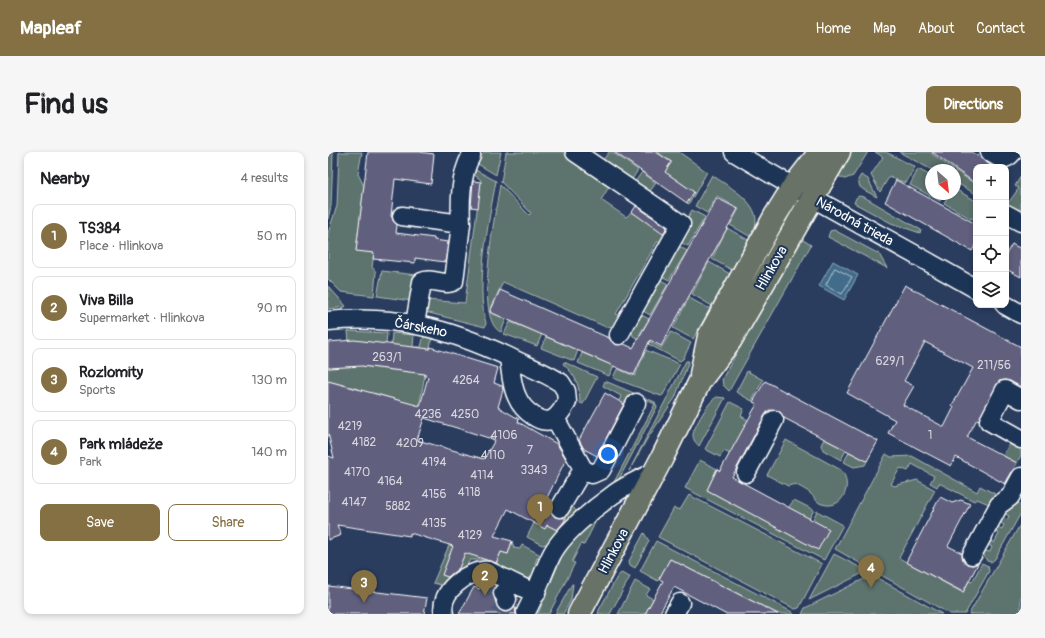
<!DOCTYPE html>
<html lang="en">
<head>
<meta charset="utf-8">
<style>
  body { margin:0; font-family:Pangolin,sans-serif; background:#f6f6f6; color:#202124 }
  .controls { position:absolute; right:12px; top:12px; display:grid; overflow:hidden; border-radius:8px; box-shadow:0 2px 6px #0003 }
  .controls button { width:36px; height:36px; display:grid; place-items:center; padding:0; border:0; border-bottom:1px solid #e0e0e0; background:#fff; color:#202124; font:20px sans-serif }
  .compass { position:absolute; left:597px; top:12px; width:36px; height:36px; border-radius:50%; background:#fff; box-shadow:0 2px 6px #0003; rotate:152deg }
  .you { position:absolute; left:280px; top:302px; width:14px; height:14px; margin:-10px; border:3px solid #fff; border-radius:50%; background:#1a73e8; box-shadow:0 0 0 6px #1a73e833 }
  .badge { display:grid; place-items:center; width:26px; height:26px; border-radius:50%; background:#847042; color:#fff; font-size:13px; font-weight:700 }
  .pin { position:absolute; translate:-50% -33px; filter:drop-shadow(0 1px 2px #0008) }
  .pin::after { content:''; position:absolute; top:21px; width:14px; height:12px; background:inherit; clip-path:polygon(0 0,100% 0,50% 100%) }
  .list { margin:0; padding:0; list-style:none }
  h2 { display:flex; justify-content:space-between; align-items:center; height:52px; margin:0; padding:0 16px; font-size:17px }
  h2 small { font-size:13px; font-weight:400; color:#757577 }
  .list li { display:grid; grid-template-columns:26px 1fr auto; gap:12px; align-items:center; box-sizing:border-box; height:64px; margin:0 8px 8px; padding:0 8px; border:1px solid #e0e0e0; border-radius:8px }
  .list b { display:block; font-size:15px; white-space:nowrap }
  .list p { margin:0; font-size:13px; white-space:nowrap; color:#757577 }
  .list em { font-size:13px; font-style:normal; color:#757577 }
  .actions { display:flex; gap:8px; padding:12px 16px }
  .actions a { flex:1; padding:9px 0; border:1px solid #847042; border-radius:8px; text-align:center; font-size:14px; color:#847042 }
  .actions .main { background:#847042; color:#fff }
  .icon { flex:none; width:22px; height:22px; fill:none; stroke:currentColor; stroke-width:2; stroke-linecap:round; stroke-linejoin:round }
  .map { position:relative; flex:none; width:693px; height:462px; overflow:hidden; border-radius:8px }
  header { display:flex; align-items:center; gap:24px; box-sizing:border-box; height:56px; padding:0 20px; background:#847042; color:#fff }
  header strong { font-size:19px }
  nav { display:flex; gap:22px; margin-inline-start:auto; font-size:14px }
  .intro { display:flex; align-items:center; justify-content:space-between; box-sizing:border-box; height:96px; padding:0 24px }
  h1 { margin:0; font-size:28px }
  .button { padding:10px 18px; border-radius:8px; background:#847042; color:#fff; font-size:14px; font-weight:700 }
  main { display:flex; gap:24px; padding:0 24px }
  aside { flex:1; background:#fff; border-radius:8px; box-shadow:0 2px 6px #0003 }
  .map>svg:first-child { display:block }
  .green { fill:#5d736e; stroke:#aeb9b6 }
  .water { fill:#436c8b; stroke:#8ea7b9 }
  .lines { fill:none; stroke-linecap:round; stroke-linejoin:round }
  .shore { stroke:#b4c4d1; stroke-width:1 }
  .building { fill:#605e7e; stroke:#fff; fill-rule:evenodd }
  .minor-tunnel { stroke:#4a5a77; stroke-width:18; stroke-dasharray:18 9; stroke-linecap:butt }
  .minor-casing { stroke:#fff; stroke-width:21 }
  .major-casing { stroke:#fff; stroke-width:25 }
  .minor { stroke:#1d3557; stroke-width:18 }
  .major { stroke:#697266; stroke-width:22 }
  .labels { text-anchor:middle; stroke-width:4; stroke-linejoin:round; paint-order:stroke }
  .number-label { font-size:12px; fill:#d7d7df }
  .street-label { font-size:14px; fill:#fff; stroke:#1d3557 }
</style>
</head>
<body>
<header>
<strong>Mapleaf</strong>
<nav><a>Home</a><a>Map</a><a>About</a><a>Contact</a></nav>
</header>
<div class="intro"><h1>Find us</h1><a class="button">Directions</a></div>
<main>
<aside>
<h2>Nearby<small>4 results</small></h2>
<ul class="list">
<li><span class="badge">1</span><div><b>TS384</b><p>Place · Hlinkova</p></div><em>50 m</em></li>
<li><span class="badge">2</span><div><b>Viva Billa</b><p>Supermarket · Hlinkova</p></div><em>90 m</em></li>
<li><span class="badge">3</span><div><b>Rozlomity</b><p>Sports</p></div><em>130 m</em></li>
<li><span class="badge">4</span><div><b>Park mládeže</b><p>Park</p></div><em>140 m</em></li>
</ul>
<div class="actions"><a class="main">Save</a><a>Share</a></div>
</aside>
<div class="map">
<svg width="693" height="462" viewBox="0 0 693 462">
  <rect width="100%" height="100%" fill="#2a3d5f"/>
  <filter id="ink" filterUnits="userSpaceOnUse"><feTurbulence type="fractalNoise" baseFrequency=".025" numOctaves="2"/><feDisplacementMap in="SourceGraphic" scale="8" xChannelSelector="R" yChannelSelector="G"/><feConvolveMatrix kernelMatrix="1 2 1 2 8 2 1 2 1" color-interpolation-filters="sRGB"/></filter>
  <g filter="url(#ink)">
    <!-- green -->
    <path class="green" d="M0,0H5V2L3,54L0,67Z
      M11,0H34L30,22L36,34L28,98L46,101L44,115L48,120L46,144L13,140L0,127V81L9,54Z
      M158,0H173L168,23L148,11V6Z
      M178,0H240L284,30L273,48L298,65L304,60L342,85L329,90L288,162L297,167L289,174L278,175L175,130L161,160L178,167L173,180C145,169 168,58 172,33L201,63L203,61L173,30Z
      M281,0H284L310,18L301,32L272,12Z
      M329,0H351L379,20L361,52L359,51L366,40L340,22L332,32L329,30L344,10Z
      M523,0H540L525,24L517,27L510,24L513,15Z
      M547,0H558L587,15L578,31L561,25L552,40L543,23L555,5Z
      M571,0H605L604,2L644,30L648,25V42L627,30V18H604Z
      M142,15L168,29C161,67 147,135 158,171L157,175L97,160L98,148L137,151L153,28L140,18Z
      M590,17L603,24V42H616L612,49L582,33Z
      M314,20L328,31L320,42L304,34Z
      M384,23C399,34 429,48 428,70C428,75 425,80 423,85L402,73L411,57L389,44L379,61L367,54Z
      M533,23L540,27L549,45L536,38L532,35L530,28Z
      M693,24V66L678,58V49L681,50L691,36L687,34Z
      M627,37L648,49V68L644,66L643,67L616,51L621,42H627Z
      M531,44L536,45L593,78L592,81L563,71L526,51L528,46Z
      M364,58L377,65L360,94L348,88Z
      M399,76L420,88L404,118L384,107Z
      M506,78L551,102L559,116L500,85L502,79Z
      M472,86L483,93L401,239L395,233L394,227Z
      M346,91L359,99L341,128L329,122Z
      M381,110L402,122L384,154L364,142Z
      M54,119L88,123L84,149L49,144Z
      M327,125L340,132L322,163L310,156Z
      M0,134L18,154L17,155L0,157Z
      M361,146L382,157L365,187L345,176Z
      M308,160L321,167L311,183L333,196L343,180L363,191L355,207L352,209L305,184L302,173Z
      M182,170L214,182L209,194L176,182Z
      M20,179L59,181L58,192L34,214L81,220L63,193L64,181L86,183L85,195H93L96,183L104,185L91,255L46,241L42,253L30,237L0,229V216L23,214Z
      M218,185L250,198L246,209L213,196Z
      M315,197L352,212L335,243L333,244L285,226L289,217L307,224L317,200L314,199Z
      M254,201L286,214L281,224L250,211Z
      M358,209H361L347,246L319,287L301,319Z
      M236,210L269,225L255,252L252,251C252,234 248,223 235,212Z
      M419,219L435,228L424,249L408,240Z
      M277,229L327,250L329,255L289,331L223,391L214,393L199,385L208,367L231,379L244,354L249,360L241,367L285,332L327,252L307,243L300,254L291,249L293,244L275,234Z
      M389,245L397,246L371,294C368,291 365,288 365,283C365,276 382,247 389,245Z
      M402,250L416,257L413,264L420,268L402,302L396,299L392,305L377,297Z
      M496,287L518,298L513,308L495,298L493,293Z
      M458,288L513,318C525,331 516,359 494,352C488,350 487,346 483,342C479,338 472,335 467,332L460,334L439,323Z
      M681,292L693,297V303L689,311L675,304Z
      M521,300L539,309L537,313L526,315L516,310Z
      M558,302L563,305L584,304L649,340L652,334L667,342L661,352L649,347L646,349L611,331L609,335L602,331L606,324L584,312L580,319L572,316L563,332L566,334L589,328L607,338L571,406L635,441L641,429L644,430L654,411L660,414L661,419L637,462H622L507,397Z
      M372,308L389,317L379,338L489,397L484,369L489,359L515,373L496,408L357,336Z
      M361,343L494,412L471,456L467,457L330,385L346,356L352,358Z
      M466,348L486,358L481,367L460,356Z
      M686,349L693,353V361L667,407L663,410L659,409L653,398L662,400L664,395L658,392L660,388L666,391L671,382L665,378L667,374L674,377L676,373L670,369L673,365L679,368L681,364L676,361Z
      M274,357L256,393L253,392L244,410L247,411L221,462H210L236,398Z
      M693,371V462H641Z
      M316,381L321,389L307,416L302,413L301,409Z
      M125,384L159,396L156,408H142L129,430L118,434L105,431Z
      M184,389L186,396L192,397L194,393L211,402L214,406L213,408L209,406L207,412L210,414L204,425L198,428L168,413L173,400L180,402Z
      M328,389L464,460L466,462H450L342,407L330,429L312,419Z
      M506,402L539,419L481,448Z
      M293,421L302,425L282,462H270L271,458L289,425Z
      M544,423L614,462H474L477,456Z
      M307,429L322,437L318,443L325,447L317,462H290Z
      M244,432H245L243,448L235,462H227Z"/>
    <!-- water -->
    <path class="water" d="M505,109L530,123L516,148L491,134Z"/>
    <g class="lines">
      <!-- shore -->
      <path class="shore" d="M507,116L524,125L514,142L498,133Z"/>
    </g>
    <!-- building -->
    <path class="building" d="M40,0H91L106,2L103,32L67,27L63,64L69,73L68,81L106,86V88L120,90L117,110L87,106V111L45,107L46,101L28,99Z
      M286,0H328L343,10L337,20L366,40L359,51Z
      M604,0H644L665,15H648V32Z
      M568,28L648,72V92L644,99L557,50Z
      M145,29L153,30L150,56L143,55Z
      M389,46L410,57L333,194L322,188L306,223L162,160L172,138L281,186L286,192H296L305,196Z
      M308,54L339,75L335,82L304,60Z
      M684,92L693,97V125L678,117V102Z
      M577,133L693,195V235L682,229L676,228L671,229L651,268L649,267L639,285L689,311L677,332L628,305L623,314L560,281L567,268L519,241ZM597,190L645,216L624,254L626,255L616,275L575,253L586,234L576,229Z
      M26,188L102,197V195L170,216L166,231L174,234L175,238L170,255L191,267L190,270L229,292L238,307L215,354L222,358L227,365L238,366L235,371L229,378L219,373L217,377L180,357L166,384L184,389L180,402L173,400L168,411L137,401L131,416L120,425L114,423L125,394L82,381V384L9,373L13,383L0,388V304L6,306L0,281V229L92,254L100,225L97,224V222L34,214L0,216V190ZM96,266L129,276L167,288L156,307L89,288Z
      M437,229L550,289L539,309L456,266L451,259L441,258L437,263L404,325L501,377L490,398L379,338L389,317L392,319L420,268L429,252L425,250Z
      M277,241L296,252L269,304L256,297L251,288Z
      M612,345L624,351L633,348L642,352L620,394L634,401L635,408L639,412L645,413L651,410L635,440L578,410Z
      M342,407L412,443L450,462H397L346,435L331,462H317L335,429L331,427Z
      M156,430L168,434L165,442L170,457L180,460L187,455L188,462H131L146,435L152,437Z
      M0,434L99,446L96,462H0Z"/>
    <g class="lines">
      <!-- minor-tunnel -->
      <path class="minor-tunnel" d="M155,431L175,441
        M172,462L178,450"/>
      <defs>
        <path id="minor" d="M247,0L353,72L291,183
          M406,0C485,48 568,91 648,137
          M662,0C671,7 677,10 685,0
          M678,62L693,70
          M74,64L133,72L126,129C117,135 104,125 94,130L87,172
          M133,72C132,50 132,24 143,4
          M677,153L693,162
          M0,169C69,163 119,176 181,205C198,214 217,220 233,231L238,239L239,250C236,255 233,261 228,265C215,277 194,257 189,245C183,233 183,219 181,206
          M693,247L677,238L661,269L693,287
          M227,266L255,317L232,356
          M255,317L264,322L273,318L308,251
          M418,321L446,268
          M644,403L671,353L682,345L693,325
          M175,441L179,447L178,450
          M198,460C208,442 214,423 223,404C233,383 266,356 286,342C298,333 313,327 326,320
          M116,462C110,440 140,417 161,419L208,442
          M346,462L352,451"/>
        <path id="major" d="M373,222L381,184L447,64L465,35L492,0
          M251,462L334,306L372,229L402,189L511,0"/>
      </defs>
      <!-- minor casing -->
      <use href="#minor" class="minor-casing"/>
      <!-- major casing -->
      <use href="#major" class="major-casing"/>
      <!-- minor -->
      <use href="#minor" class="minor"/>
      <!-- major -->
      <use href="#major" class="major"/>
    </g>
  </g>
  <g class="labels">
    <!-- number labels -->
    <g class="number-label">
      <text x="59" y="209">263/1</text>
      <text x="562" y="213">629/1</text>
      <text x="666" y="217">211/56</text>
      <text x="138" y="232">4264</text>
      <text x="100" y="266">4236</text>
      <text x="137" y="266">4250</text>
      <text x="22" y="278">4219</text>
      <text x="176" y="287">4106</text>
      <text x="602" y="287">1</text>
      <text x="36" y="294">4182</text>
      <text x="82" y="295">4209</text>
      <text x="202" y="302">7</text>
      <text x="165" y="307">4110</text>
      <text x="106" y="314">4194</text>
      <text x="206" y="322">3343</text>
      <text x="29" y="324">4170</text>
      <text x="154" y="327">4114</text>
      <text x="62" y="333">4164</text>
      <text x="141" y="344">4118</text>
      <text x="106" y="346">4156</text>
      <text x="26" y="354">4147</text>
      <text x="70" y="358">5882</text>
      <text x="106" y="375">4135</text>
      <text x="142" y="387">4129</text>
    </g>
    <!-- street labels -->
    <g class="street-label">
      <text transform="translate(527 69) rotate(29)" y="5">Národná trieda</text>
      <text transform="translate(443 116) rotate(-60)" y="5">Hlinkova</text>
      <text transform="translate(93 175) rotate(11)" y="5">Čárskeho</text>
      <text transform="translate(285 399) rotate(-62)" y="5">Hlinkova</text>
    </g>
  </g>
</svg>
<div class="controls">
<button>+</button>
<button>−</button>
<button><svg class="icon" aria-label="locate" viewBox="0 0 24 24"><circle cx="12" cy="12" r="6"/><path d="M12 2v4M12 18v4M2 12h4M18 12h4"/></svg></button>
<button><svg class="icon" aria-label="layers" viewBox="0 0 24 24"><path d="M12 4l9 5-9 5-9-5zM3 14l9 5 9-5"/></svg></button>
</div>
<svg class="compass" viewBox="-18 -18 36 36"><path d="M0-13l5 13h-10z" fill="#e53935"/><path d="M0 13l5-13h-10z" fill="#757577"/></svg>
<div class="you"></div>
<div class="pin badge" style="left:212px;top:375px">1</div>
<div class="pin badge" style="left:157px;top:444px">2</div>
<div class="pin badge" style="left:36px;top:451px">3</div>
<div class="pin badge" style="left:543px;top:436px">4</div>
</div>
</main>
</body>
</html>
